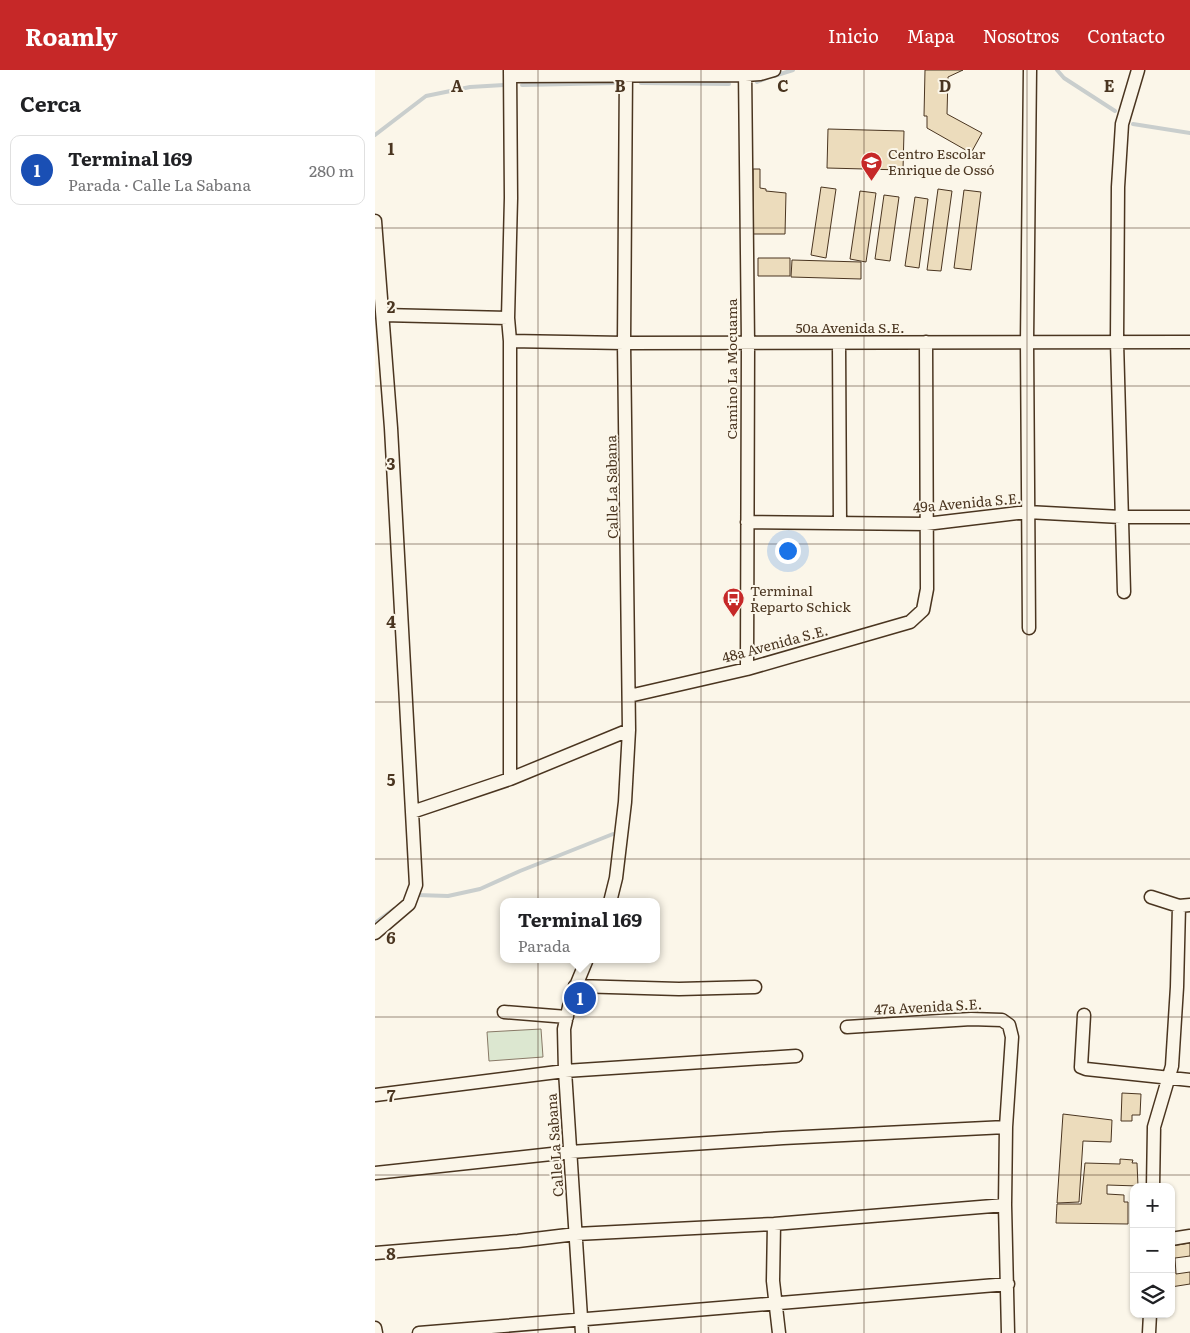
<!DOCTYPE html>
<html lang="es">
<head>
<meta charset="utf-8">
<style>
  body { margin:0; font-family:Literata,serif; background:#f6f6f6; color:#202124 }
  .controls { position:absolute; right:15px; bottom:15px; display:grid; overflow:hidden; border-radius:10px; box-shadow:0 1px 4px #0004 }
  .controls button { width:45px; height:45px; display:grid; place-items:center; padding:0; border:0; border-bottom:1px solid #e0e0e0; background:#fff; color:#202124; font:25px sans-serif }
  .you { position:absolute; left:412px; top:480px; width:18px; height:18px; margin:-12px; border:4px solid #fff; border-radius:50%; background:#1a73e8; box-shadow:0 0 0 8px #1a73e833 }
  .badge { display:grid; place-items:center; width:32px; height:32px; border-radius:50%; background:#c62828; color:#fff; font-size:16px; font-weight:700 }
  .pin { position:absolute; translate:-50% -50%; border:2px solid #fff; box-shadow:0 1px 5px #0006 }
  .popup { position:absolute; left:125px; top:828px; width:160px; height:65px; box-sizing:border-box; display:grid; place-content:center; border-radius:10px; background:#fff; filter:drop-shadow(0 1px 4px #0005); font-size:16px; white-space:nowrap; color:#757577 }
  .popup b { font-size:19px; color:#202124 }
  .popup::after { content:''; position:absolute; left:50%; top:100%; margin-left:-10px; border:10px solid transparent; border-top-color:#fff }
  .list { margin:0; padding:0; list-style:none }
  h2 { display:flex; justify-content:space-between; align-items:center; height:65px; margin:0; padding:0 20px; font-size:21px }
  h2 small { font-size:16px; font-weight:400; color:#757577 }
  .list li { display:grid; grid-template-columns:32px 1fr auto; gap:15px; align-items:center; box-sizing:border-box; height:70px; margin:0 10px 10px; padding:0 10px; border:1px solid #e0e0e0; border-radius:10px }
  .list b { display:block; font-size:19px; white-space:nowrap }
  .list p { margin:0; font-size:16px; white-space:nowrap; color:#757577 }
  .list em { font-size:16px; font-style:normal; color:#757577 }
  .icon { flex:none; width:28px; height:28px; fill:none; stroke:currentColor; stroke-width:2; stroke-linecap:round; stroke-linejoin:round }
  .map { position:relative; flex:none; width:815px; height:1263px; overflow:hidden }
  header { display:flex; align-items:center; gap:30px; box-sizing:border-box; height:70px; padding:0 25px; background:#c62828; color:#fff }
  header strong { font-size:24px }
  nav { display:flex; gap:28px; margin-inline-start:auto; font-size:18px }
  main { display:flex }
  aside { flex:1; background:#fff }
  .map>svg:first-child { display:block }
  .green { fill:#dce7d0; stroke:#887966 }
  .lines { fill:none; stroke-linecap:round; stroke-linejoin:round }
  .stream { stroke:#c9cecd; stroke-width:4 }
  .building { fill:#ecdcbc; stroke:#4a3520 }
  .minor-casing { stroke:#4a3520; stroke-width:15 }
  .minor { stroke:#fbf6e9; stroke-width:12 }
  .grid { fill:none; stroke:#4a3520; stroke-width:1; stroke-opacity:0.55 }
  .labels { text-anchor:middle; stroke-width:4; stroke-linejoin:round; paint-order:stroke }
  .poi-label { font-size:14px; fill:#4a3520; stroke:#fbf6e9; text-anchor:start }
  .street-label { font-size:14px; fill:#4a3520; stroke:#fbf6e9 }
  .grid-label { font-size:16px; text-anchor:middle; font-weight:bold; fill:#4a3520; stroke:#fbf6e9; stroke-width:4; stroke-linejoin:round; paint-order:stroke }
</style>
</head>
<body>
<header>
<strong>Roamly</strong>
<nav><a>Inicio</a><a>Mapa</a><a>Nosotros</a><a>Contacto</a></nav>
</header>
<main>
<aside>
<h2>Cerca<small></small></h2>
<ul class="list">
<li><span class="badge" style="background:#1a4fb4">1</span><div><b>Terminal 169</b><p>Parada · Calle La Sabana</p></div><em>280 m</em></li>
</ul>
</aside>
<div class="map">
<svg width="815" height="1263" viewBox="0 0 815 1263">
  <rect width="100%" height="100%" fill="#fbf6e9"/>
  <!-- green -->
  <path class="green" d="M166,959L168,987L114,991L112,962Z"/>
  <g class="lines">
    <!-- stream -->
    <path class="stream" d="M682,0L689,8L740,41
      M399,6L418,0
      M382,12L392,8
      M266,13L354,14
      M147,15L242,13
      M758,54L815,63
      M0,65L51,26L95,17L129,15
      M42,825L73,826L105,819L145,801L238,764
      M0,853L19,839"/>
  </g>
  <!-- building -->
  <path class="building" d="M550,0H588L573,7L572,44L607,63L596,83L552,58V46H549Z
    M453,59L529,61L528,100L452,98Z
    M378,99H385V118L391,119V121L411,123L410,164H378Z
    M446,117L461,119L451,188L436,185Z
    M563,119L577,121L566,201L552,200Z
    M589,120L606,122L596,200L579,198Z
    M485,121L501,123L491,192L475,189Z
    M509,125L524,127L515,191L500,189Z
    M540,127L553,129L544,198L530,196Z
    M383,188H415V206H383Z
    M417,190L486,192V209L416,207Z
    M747,1023L766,1024L765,1045H757V1051H746Z
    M688,1044L737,1050L736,1072L708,1071L704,1132L682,1133Z
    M745,1089L758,1090L757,1093H762L763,1116L732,1115V1124L749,1125V1132H753V1154L681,1153L682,1134H706L710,1093L745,1094Z
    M815,1173V1186L800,1188L801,1204L815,1202V1214L796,1217V1176Z"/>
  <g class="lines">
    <defs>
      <path id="minor" d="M135,0L136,128L133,248L135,271V709
        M370,0L373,273L372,599
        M135,6L370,5L385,4L399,0
        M0,151L16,358L41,815L34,834L0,863
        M8,245L133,248
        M135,271L249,273L815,272
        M464,273L465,453
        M372,452L551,454L652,442L746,447H815
        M749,522L742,272L743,117L747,54L763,0
        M654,558L652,272L655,0
        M254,626L372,599L535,552L548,540L552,519L551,272
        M37,742L135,709L254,660
        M776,827L804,836L815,835
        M235,832L241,808L250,732L254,660L249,273L251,0
        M200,916L304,919L380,917
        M129,942L192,947
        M709,945L706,997L711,999L815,1010
        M472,957L596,949L627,950L634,955L637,967L631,1057L630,1135L633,1263
        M0,1025L190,1001L421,986
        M0,1103L195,1082L408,1068L631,1057
        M778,1117L779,1057L797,996L802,917L804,836
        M399,1154L398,1211L404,1263
        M796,1169L815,1166
        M0,1183L143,1171L201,1164L399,1154L630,1135
        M0,1258L1,1263
        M44,1263C240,1248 436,1229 633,1214
        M207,1263L190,1001L189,959L196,928L212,889
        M774,1263L775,1244"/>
    </defs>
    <!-- minor casing -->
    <use href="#minor" class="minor-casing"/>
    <!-- minor -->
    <use href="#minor" class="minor"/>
  </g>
  <!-- grid -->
  <path class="grid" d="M163,0V1263M326,0V1263M489,0V1263M652,0V1263M0,158H815M0,316H815M0,474H815M0,632H815M0,789H815M0,947H815M0,1105H815"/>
  <!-- icons -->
  <defs>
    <symbol id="school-pin" viewBox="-11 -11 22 30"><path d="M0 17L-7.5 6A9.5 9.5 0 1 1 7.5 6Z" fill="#c62828" stroke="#fbf6e9"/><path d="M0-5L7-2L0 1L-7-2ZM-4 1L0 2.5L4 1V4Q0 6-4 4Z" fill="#fff"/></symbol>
    <symbol id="bus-pin" viewBox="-11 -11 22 30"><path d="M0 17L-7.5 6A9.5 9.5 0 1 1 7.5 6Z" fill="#c62828" stroke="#fbf6e9"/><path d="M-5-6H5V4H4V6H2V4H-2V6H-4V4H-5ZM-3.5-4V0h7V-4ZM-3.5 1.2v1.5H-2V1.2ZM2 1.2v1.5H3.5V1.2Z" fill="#fff"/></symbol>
  </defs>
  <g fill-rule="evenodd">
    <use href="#school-pin" x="484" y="80" width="25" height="34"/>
    <use href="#bus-pin" x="346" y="516" width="25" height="34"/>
  </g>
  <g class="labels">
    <!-- poi labels -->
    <g class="poi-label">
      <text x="513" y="89">Centro Escolar<tspan x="513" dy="16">Enrique de Ossó</tspan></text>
      <text x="375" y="526">Terminal<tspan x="375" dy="16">Reparto Schick</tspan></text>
    </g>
    <!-- street labels -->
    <g class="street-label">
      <text x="475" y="263">50a Avenida S.E.</text>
      <text transform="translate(357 299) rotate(-90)" y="5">Camino La Mocuama</text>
      <text transform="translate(237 417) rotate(-91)" y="5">Calle La Sabana</text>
      <text transform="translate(592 433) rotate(-5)" y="5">49a Avenida S.E.</text>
      <text transform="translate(400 574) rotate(-15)" y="5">48a Avenida S.E.</text>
      <text transform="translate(553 937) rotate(-3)" y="5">47a Avenida S.E.</text>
      <text transform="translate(180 1075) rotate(-94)" y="5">Calle La Sabana</text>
    </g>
  </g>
  <g class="grid-label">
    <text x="82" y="22">A</text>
    <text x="245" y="22">B</text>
    <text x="408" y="22">C</text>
    <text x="570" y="22">D</text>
    <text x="734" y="22">E</text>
    <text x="16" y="85">1</text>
    <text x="16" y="243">2</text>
    <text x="16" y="400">3</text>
    <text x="16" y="558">4</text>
    <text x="16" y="716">5</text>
    <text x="16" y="874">6</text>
    <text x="16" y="1032">7</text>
    <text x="16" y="1190">8</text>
  </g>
</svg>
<div class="controls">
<button>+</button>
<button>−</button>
<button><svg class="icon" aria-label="layers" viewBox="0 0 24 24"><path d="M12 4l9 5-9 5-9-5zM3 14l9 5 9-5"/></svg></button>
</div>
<div class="you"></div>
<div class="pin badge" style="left:205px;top:928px;background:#1a4fb4">1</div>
<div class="popup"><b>Terminal 169</b>Parada</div>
</div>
</main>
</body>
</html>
